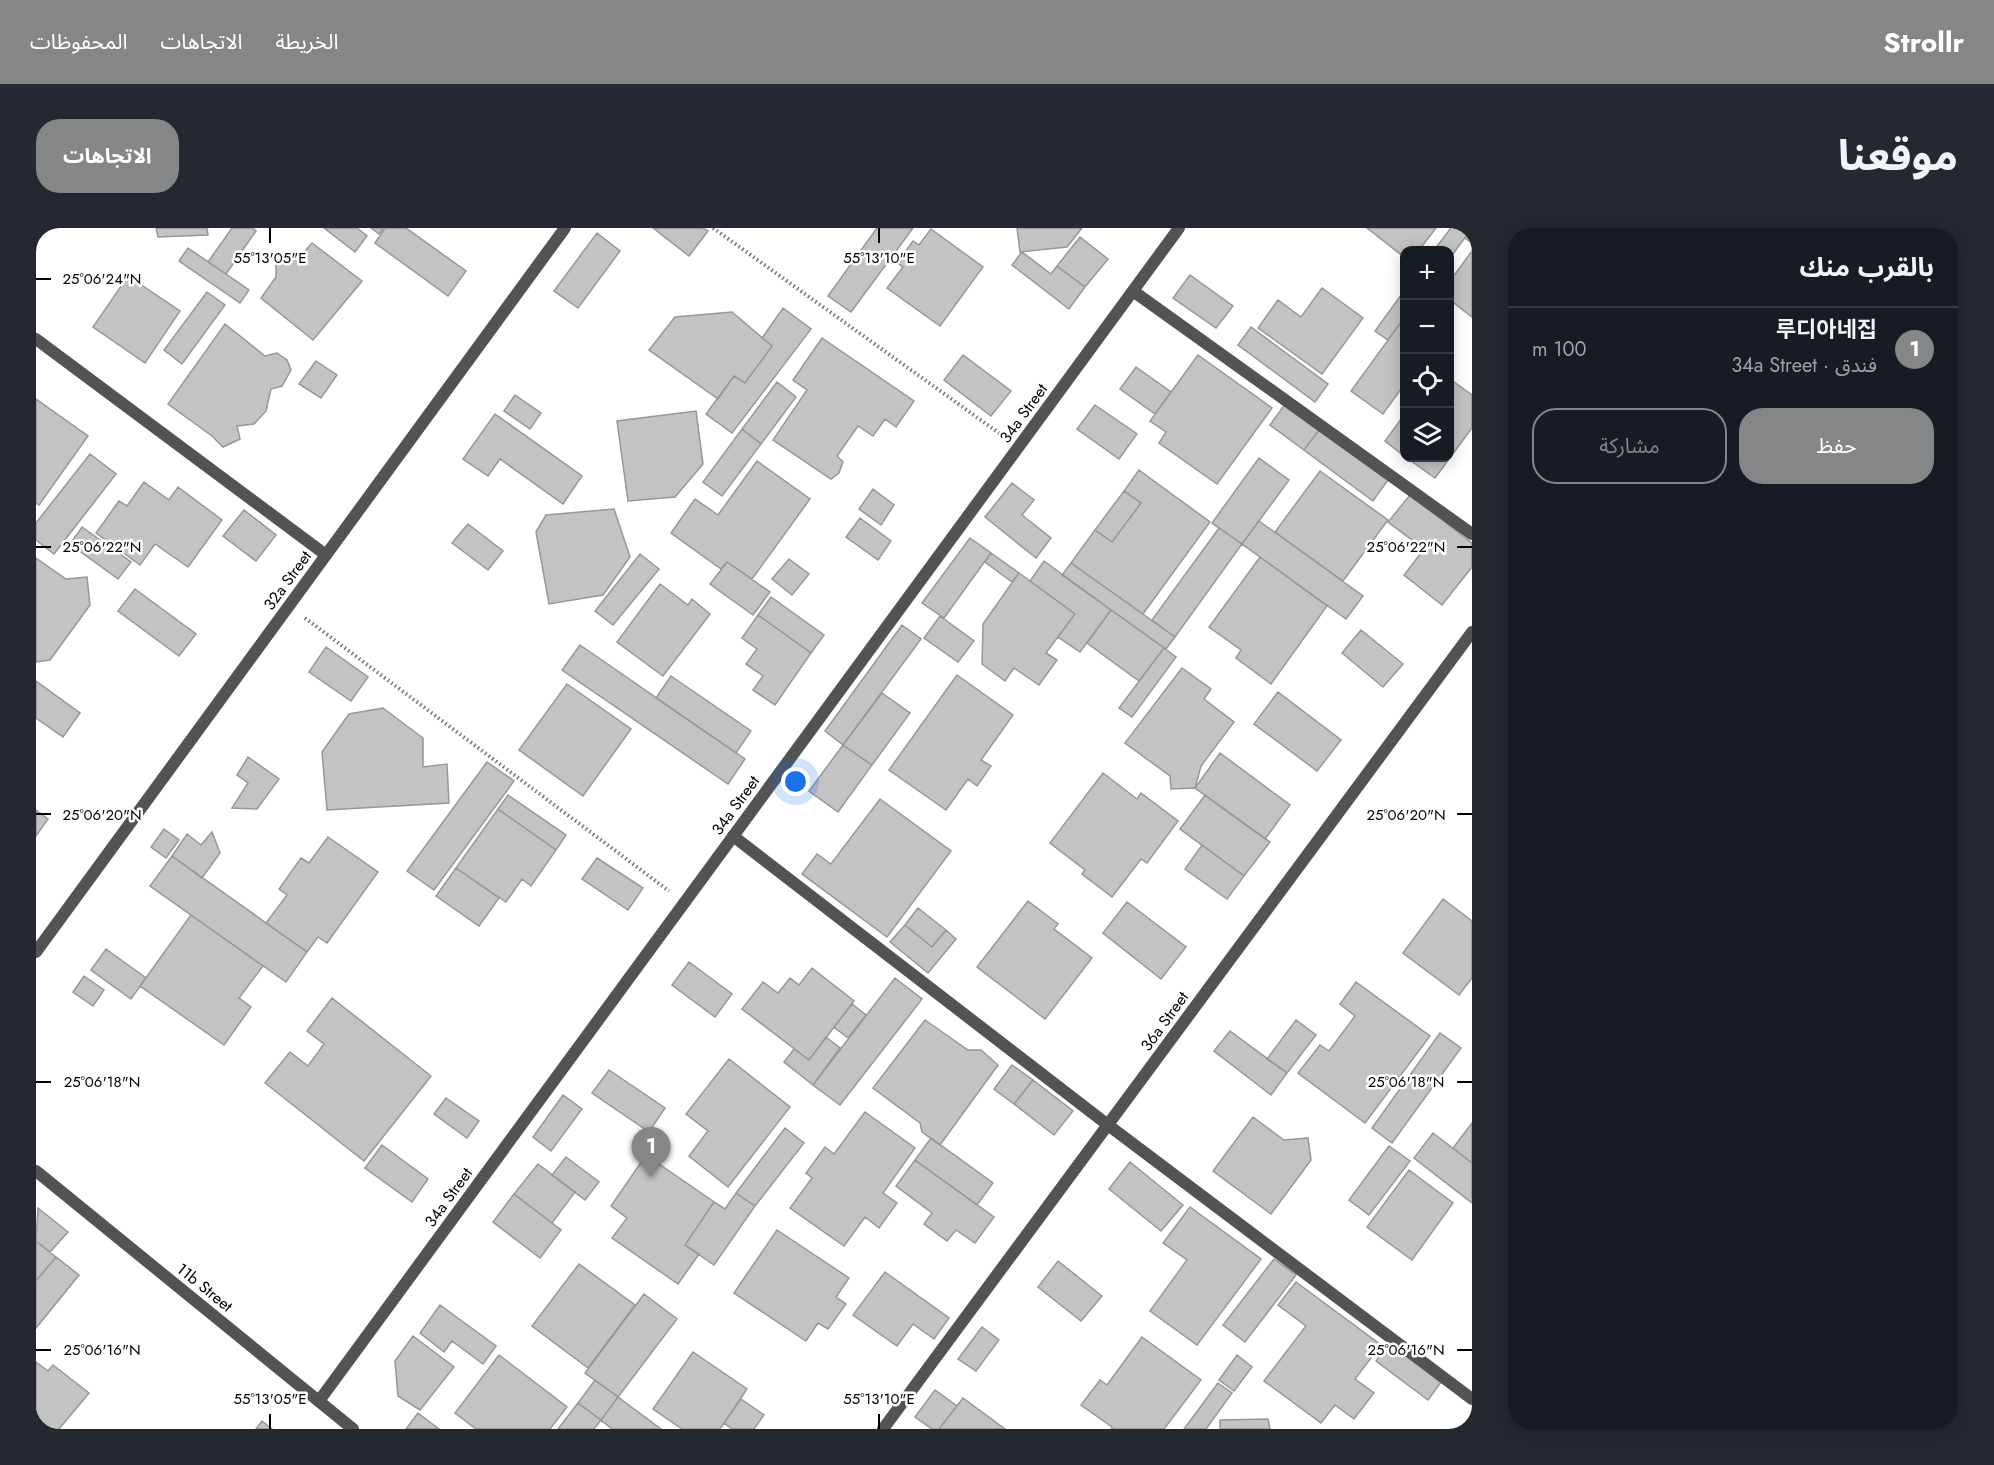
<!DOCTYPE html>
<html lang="ar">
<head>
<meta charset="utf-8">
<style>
  body { margin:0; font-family:Jost,"Noto Sans Arabic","Noto Sans KR",sans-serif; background:#242831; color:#f1f3f6; direction:rtl }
  .controls { position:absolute; right:18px; top:18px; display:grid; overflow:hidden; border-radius:12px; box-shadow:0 3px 15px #0003 }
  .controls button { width:54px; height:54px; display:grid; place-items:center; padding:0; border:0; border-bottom:2px solid #363941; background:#171b24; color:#f1f3f6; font:30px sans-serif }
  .you { position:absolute; left:760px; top:554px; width:21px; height:21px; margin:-15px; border:4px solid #fff; border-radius:50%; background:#1a73e8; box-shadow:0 0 0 9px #1a73e833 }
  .badge { display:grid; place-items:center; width:39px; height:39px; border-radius:50%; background:#858687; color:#fff; font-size:20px; font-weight:700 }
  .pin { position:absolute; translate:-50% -50px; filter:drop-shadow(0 2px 3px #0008) }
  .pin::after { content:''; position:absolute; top:32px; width:21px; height:18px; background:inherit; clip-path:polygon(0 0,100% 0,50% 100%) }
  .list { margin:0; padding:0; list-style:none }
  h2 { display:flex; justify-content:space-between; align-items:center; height:78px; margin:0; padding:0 24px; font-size:26px }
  h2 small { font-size:20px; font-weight:400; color:#9ea1a6 }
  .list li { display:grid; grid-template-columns:39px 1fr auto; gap:18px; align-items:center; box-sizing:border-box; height:84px; padding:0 24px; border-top:2px solid #363941 }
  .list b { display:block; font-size:22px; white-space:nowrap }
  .list p { margin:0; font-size:20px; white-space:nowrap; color:#9ea1a6 }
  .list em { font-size:20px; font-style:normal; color:#9ea1a6 }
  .actions { display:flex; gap:12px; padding:18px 24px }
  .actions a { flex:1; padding:14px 0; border:2px solid #858687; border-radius:24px; text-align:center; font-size:21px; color:#858687 }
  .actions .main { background:#858687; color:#fff }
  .icon { flex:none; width:33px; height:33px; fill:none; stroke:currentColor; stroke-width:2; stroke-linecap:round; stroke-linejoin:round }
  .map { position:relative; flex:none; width:1436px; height:1201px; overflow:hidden; direction:ltr; border-radius:24px }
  header { display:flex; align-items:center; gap:36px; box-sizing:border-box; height:84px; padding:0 30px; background:#858687; color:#fff }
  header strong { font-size:28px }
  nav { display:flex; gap:33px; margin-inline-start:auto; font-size:21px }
  .intro { display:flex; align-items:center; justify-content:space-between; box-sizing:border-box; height:144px; padding:0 36px }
  h1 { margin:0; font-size:42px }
  .button { padding:15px 27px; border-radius:24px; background:#858687; color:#fff; font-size:21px; font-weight:700 }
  main { display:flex; gap:36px; padding:0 36px }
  aside { flex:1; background:#171b24; border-radius:24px; box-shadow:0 3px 15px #0003 }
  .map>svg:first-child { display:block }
  .building { fill:#c3c3c3; stroke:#979797; stroke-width:1.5 }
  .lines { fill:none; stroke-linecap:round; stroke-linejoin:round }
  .path { stroke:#757575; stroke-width:4; stroke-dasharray:1.5 3; stroke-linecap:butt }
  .service { stroke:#535353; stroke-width:12 }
  .minor { stroke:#535353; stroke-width:12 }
  .ticks { fill:none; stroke:#000; stroke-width:2 }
  .labels { text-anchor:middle; stroke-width:5; stroke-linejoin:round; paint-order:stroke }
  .street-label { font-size:16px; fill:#000; stroke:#fff }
  .ticks-label { font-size:15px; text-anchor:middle; fill:#000; stroke:#fff; stroke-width:5; stroke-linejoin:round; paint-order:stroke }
</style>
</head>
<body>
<header>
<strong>Strollr</strong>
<nav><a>الخريطة</a><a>الاتجاهات</a><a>المحفوظات</a></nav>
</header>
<div class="intro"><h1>موقعنا</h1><a class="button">الاتجاهات</a></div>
<main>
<aside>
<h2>بالقرب منك<small></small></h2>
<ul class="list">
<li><span class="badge">1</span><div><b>루디아네집</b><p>فندق · 34a Street</p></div><em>100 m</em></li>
</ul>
<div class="actions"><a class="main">حفظ</a><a>مشاركة</a></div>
</aside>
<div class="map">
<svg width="1436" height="1201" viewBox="0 0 1436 1201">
  <rect width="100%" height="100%" fill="#fff"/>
  <!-- building -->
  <path class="building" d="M120,0H171L172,7L122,9Z
    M196,0H217L220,3L190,46L172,34Z
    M288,0H321L331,8L319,24Z
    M335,0H347L343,6Z
    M349,0H370L430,43L412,68L339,15Z
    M617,0H667L672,3L653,28Z
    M841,0H877L815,84L792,68Z
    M981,0H1046L1031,19L984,24Z
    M1331,0H1400L1383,22H1368V29Z
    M1415,0H1436L1414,30V22H1398Z
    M1436,0V15L1429,10Z
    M895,1L947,39L904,98L851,60L867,39L861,35L877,13L883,17Z
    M561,5L584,23L542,80L518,63Z
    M1044,9L1072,31L1049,59L1021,38Z
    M276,15L326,53L277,112L225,70L240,49V37L246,30H263Z
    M152,20L213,62L204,75L143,33Z
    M1436,23V89L1414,72V53Z
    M986,24L1015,46L1021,38L1049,59L1033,81L976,37Z
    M1154,47L1197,78L1180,100L1137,70Z
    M92,48L144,83L109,135L57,99Z
    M1286,60L1327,90L1286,146L1222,100L1242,72L1265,89Z
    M1368,63V90L1352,112L1339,103Z
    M171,64L189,77L146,136L128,122Z
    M747,80L775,101L696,205L670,186L698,148L709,155L736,118L726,110Z
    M696,84L736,118L709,155L698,148L682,171L613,122L639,89Z
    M1368,90V157L1347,186L1315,163Z
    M189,96L229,128L241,125L251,132L255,142L246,158L235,161L230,183L218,196L201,198L204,211L187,219L176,208L132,176Z
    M1215,99L1292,156L1279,174L1202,117Z
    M786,110L878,173L860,199L849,191L837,208L822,198L801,228L807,234L803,245L795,251L737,212L771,162L757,152Z
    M927,127L975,163L955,188L908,152Z
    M1162,127L1236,180L1181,256L1123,215L1130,204L1114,193Z
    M280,133L301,147L285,170L263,156Z
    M1100,139L1135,164L1119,186L1084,161Z
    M1414,151L1436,167V200L1399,250L1371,230H1414Z
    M741,154L760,169L725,216L706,201Z
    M479,167L505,185L494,201L468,183Z
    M0,171L52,208L3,277L0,275Z
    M1249,176L1283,202L1268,222L1234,197Z
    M1059,177L1101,206L1083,231L1041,201Z
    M660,183L667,236L639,269L592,273L581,193Z
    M459,186L546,248L527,276L464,231L452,248L427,231Z
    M1368,187V228L1349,213Z
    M706,201L725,216L686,268L667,254Z
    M1283,202L1352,252L1337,273L1268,222Z
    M54,226L80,246L18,326L0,312V295Z
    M1223,230L1253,252L1206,316L1176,295Z
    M721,233L774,271L716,351L691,334L685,341L635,305L659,271L682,287Z
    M1103,242L1174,294L1107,386L1035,335L1059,302L1076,314L1105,275L1088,263Z
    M1284,243L1352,292L1307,353L1239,304Z
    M108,254L133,272L142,259L186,292L152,339L119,316L104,337L60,305L83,273L91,278Z
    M976,255L998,272L986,287L1015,310L1000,330L949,289Z
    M837,261L858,277L845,297L823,281Z
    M1088,263L1105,275L1076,314L1059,302Z
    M1374,267L1436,315V339L1406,377L1368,347L1388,321L1352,294Z
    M578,281L594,329L567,367L513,376L500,304L510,287Z
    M208,282L240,307L220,333L187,308Z
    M824,290L855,313L842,332L810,309Z
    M1223,293L1327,368L1310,391L1206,316Z
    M432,296L467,323L452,342L416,315Z
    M46,299L95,334L82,351L34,316Z
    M1183,300L1206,316L1139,409L1116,392Z
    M934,310L955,325L908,390L886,375Z
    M955,325L983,345L976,354L949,334Z
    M604,326L623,341L577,397L559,383Z
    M1224,329L1291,378L1235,456L1200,430L1205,422L1173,399Z
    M0,330L30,351L51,349L54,377L14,432L0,434Z
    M753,331L773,346L756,367L736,351Z
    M1008,333L1075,382L1044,424L1022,409L1039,386L994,353Z
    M691,334L734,364L717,387L674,356Z
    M1035,335L1139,409L1130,421L1026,347Z
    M983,345L1039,386L1010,425L1021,432L1003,457L978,440L969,453L946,436L947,396Z
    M624,356L652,377L656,371L674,386L627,448L581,414Z
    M99,361L160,406L143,428L82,383Z
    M735,369L788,407L775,425L722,387Z
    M1075,382L1128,420L1103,453L1051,415Z
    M722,387L775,425L739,477L717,462L727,448L710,436L721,421L706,410Z
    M904,388L938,413L922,434L888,410Z
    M866,397L885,411L807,517L789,503Z
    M1325,402L1367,436L1347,459L1306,425Z
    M544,417L709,531L692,556L526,442Z
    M290,419L332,449L315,473L273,444Z
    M1128,420L1140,429L1096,489L1083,480Z
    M1146,440L1175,461L1168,471L1198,494L1165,538L1159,560L1135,561L1134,548L1089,515Z
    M921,447L977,487L945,532L955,538L941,558L932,551L910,582L853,542Z
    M635,448L715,503L700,525L620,470Z
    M0,453L44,485L27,509L0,490Z
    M531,456L595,501L547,568L483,522Z
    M1242,464L1305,512L1281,543L1218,496Z
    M846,465L874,485L836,537L807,517Z
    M347,480L387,510V539L411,536L413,575L291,582L286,524L313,486Z
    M807,517L836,537L802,584L773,563Z
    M1184,525L1254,577L1229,611L1159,560Z
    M212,529L243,551L221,581L196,580L212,555L201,547Z
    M451,534L478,553L398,662L371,643Z
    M1067,545L1101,571L1105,565L1142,593L1111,635L1105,631L1076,669L1046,646L1049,642L1014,615Z
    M472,567L530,607L520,622L462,581Z
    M1169,567L1234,614L1208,648L1144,601Z
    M844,571L915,623L851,709L766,646L781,626L795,636Z
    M462,581L520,622L495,658L486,651L470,674L420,640Z
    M0,582L12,591L0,608Z
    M128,601L143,612L130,630L115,619Z
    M176,604L184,625L166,650L136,628L151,606L165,617Z
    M292,609L342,644L291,715L282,709L271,724L230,695L251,667L243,661L265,630L273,635Z
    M1166,617L1208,648L1191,671L1149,641Z
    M136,628L271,724L250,754L114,658Z
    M561,630L607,660L592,682L546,651Z
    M420,640L463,670L443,698L400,668Z
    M1407,671L1436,693V750L1423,767L1367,725Z
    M992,673L1022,696L1018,701L1056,730L1009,791L941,739Z
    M1091,674L1150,719L1125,751L1067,705Z
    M882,680L910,702L896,719L869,697Z
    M155,687L227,738L203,770L215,779L188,817L104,758Z
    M869,697L896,719L910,702L920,711L892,745L854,714Z
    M70,721L110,750L95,771L55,742Z
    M653,734L696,766L679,789L636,757Z
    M776,740L818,773L773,832L706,781L727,754L742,765L754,750L763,757Z
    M48,748L68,762L57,778L37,764Z
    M859,750L886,771L804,877L777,857Z
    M1320,754L1394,808L1329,895L1262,845L1284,817L1293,823L1319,788L1304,776Z
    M296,770L395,848L328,933L229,855L254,824L272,838L288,816L271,803Z
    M816,776L830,787L812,810L798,799Z
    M889,792L932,822H945L962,837L904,917L886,904L884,895L837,860Z
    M1260,792L1280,807L1251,845L1231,831Z
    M1194,803L1251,845L1235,867L1178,823Z
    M1404,805L1425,820L1356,915L1336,900Z
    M790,809L804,820L777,857L748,834L758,821L773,832Z
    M693,831L754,879L692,959L653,928L672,903L650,886Z
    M976,837L997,852L978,876L958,861Z
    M573,842L629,880L613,904L556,865Z
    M997,852L1037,883L1018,907L978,876Z
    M527,867L546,881L515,923L497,909Z
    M410,870L443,893L431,910L398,886Z
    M829,884L879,920L847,965L861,975L843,1000L829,989L808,1018L754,980L776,950L770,945L789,919L798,926Z
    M1217,889L1248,912L1272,910L1275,932L1235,986L1177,943Z
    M1436,895V935L1417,920Z
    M749,900L768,915L719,978L700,965Z
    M1397,905L1436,935V975L1378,930Z
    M895,910L957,955L941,977L879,932Z
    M346,917L392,951L376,974L329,940Z
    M1353,918L1374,933L1333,987L1313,972Z
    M610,927L678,974L649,1017L663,1026L642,1056L576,1010L591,990L575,978Z
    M530,929L563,954L549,972L516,947Z
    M879,932L958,989L939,1015L920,1002L911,1013L888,996L896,985L860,958Z
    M1094,934L1147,977L1125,1003L1073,961Z
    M502,936L539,964L516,995L478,966Z
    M1373,942L1417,975L1376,1032L1331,999Z
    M700,965L719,978L678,1037L649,1017L678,974L689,981Z
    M478,966L525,1002L504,1030L457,994Z
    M1154,979L1225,1031L1161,1117L1114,1083L1151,1032L1127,1015Z
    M2,980L32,1004L14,1024L0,1013Z
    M741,1002L813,1050L800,1069L810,1076L792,1101L782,1095L770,1113L698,1065Z
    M0,1013L20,1029L0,1053Z
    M20,1029L43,1047L0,1100V1053Z
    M1238,1031L1260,1047L1209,1114L1187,1097Z
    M1022,1033L1066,1068L1045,1093L1002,1059Z
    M543,1036L599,1077L552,1140L496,1098Z
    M849,1044L913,1090L898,1111L877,1096L861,1118L817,1087Z
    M1260,1054L1345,1117L1319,1151L1338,1165L1318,1191L1299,1177L1285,1195L1228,1153L1270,1098L1242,1077Z
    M608,1066L641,1091L582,1169L549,1145Z
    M404,1077L460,1118L447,1136L416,1113L408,1124L384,1105Z
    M946,1099L963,1112L940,1143L922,1131Z
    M377,1108L418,1139L384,1182L362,1168L359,1133Z
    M1106,1109L1165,1152L1128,1201H1075L1076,1199L1045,1177L1064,1152L1071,1157Z
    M1354,1114L1406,1153L1392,1172L1340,1133Z
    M657,1124L711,1161L684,1201H646L617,1181Z
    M463,1127L531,1179L514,1201H440L419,1185Z
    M1201,1127L1216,1139L1198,1163L1183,1152Z
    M0,1134L12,1143L17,1137L53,1165L23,1201H0Z
    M559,1152L582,1169L565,1192L542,1175Z
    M1182,1155L1196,1165L1170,1201H1148Z
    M899,1162L921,1178L903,1201H896L879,1189Z
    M582,1169L625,1201H576L565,1192Z
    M927,1170L969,1201H903Z
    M705,1171L728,1187L718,1201H696L688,1195Z
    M542,1175L565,1192L558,1201H522Z
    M382,1185L403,1201H370Z
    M1232,1191L1234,1201H1184V1192Z
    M226,1193L236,1201H220Z"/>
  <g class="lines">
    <!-- path -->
    <path class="path" d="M677,0L967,208
      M269,390L633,663"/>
    <!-- service -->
    <path class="service" d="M1097,63L1436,306
      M0,111L290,327
      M697,608L1072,897L1436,1171"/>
    <!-- minor -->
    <path class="minor" d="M0,724L529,0
      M0,943L317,1201
      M283,1173L1143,0
      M847,1201L1436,404"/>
  </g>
  <!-- ticks -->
  <path class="ticks" d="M234,0V15M843,0V15M0,51H15M0,319H15M1421,319H1436M0,586H15M1421,586H1436M0,854H15M1421,854H1436M0,1122H15M1421,1122H1436M234,1186V1201M843,1186V1201"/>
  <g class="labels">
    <!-- street labels -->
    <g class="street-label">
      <text transform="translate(987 185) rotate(-54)" y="6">34a Street</text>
      <text transform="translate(251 352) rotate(-54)" y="6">32a Street</text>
      <text transform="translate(699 577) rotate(-54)" y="6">34a Street</text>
      <text transform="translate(1128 793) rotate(-54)" y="6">36a Street</text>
      <text transform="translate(412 969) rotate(-54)" y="6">34a Street</text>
      <text transform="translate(169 1059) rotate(39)" y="6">11b Street</text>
    </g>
  </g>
  <g class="ticks-label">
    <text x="234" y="35">55°13'05"E</text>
    <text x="843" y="35">55°13'10"E</text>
    <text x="66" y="56">25°06'24"N</text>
    <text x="66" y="324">25°06'22"N</text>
    <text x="1370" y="324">25°06'22"N</text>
    <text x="66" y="592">25°06'20"N</text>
    <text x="1370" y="592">25°06'20"N</text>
    <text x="66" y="859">25°06'18"N</text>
    <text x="1370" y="859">25°06'18"N</text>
    <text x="66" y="1127">25°06'16"N</text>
    <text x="1370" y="1127">25°06'16"N</text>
    <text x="234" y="1176">55°13'05"E</text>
    <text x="843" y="1176">55°13'10"E</text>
  </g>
</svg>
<div class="controls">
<button>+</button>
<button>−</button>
<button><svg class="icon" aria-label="locate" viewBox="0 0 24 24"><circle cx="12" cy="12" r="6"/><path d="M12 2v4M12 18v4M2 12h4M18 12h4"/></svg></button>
<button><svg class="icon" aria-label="layers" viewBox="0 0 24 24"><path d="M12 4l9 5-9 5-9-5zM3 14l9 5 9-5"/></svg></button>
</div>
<div class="you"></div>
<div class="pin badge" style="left:615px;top:949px">1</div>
</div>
</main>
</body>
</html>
